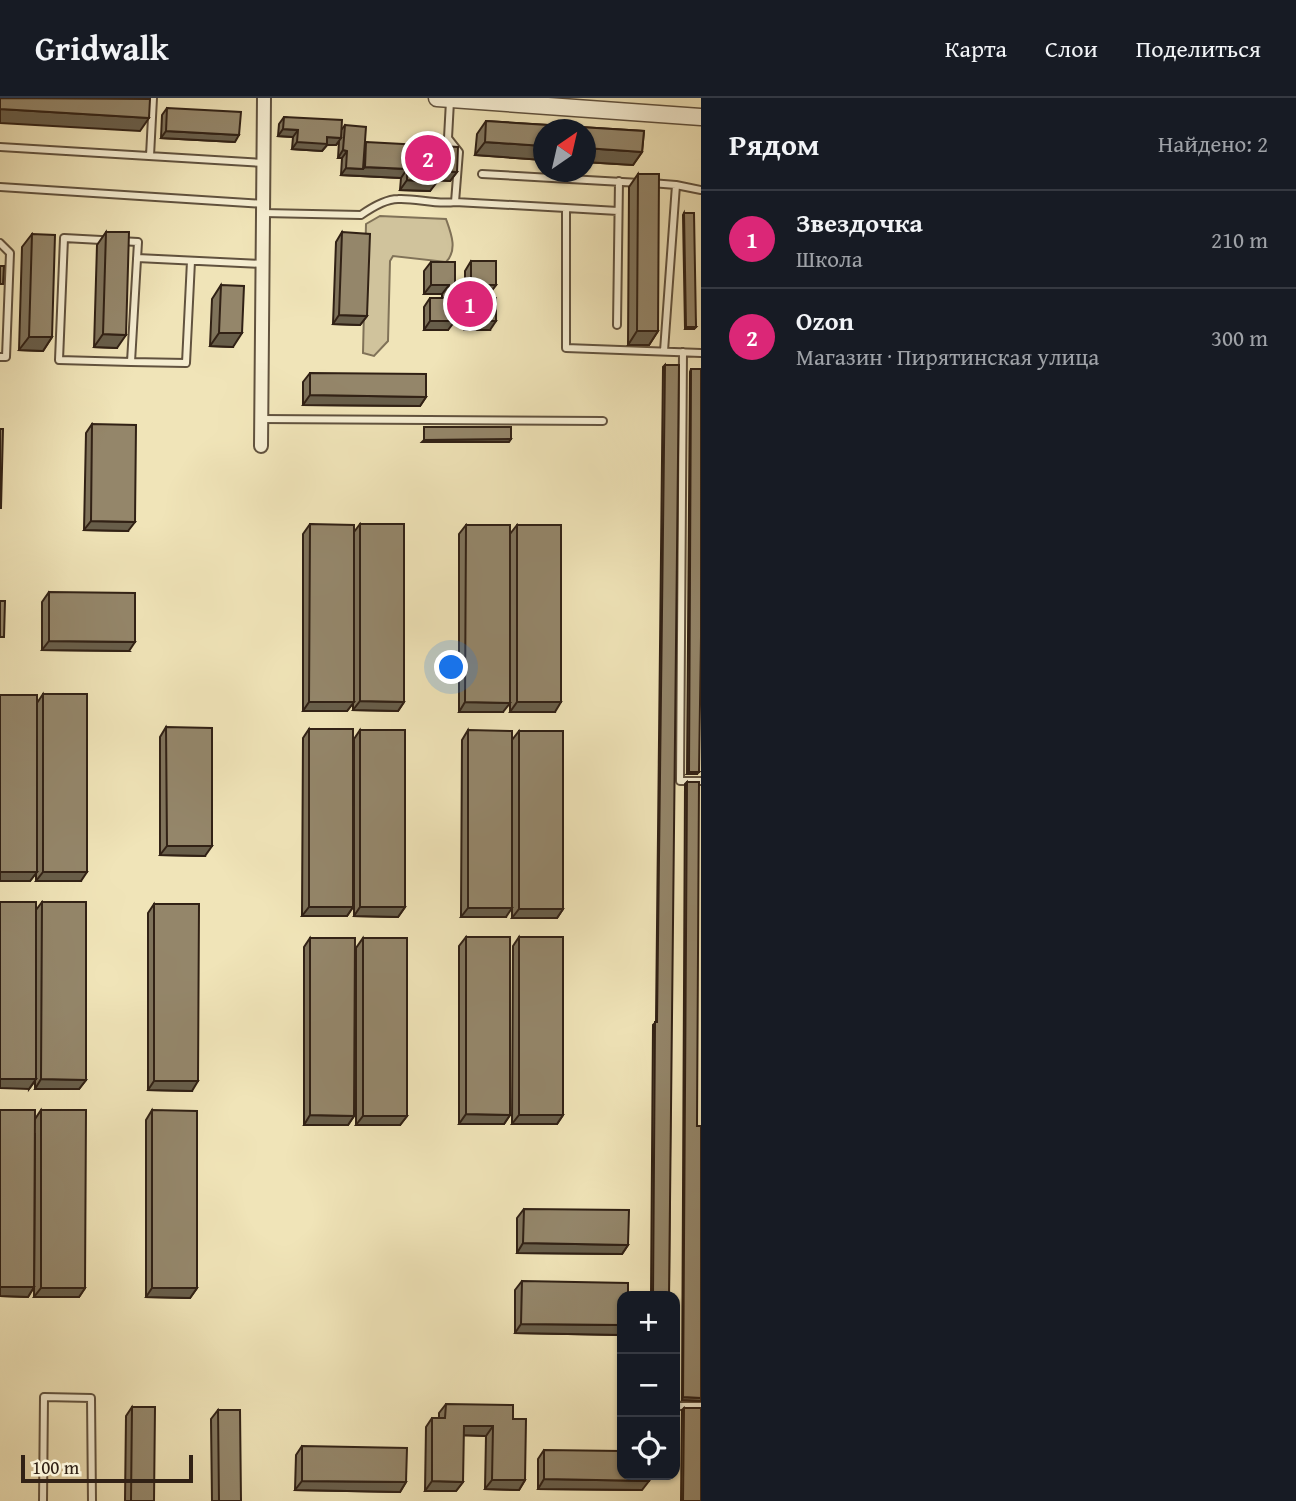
<!DOCTYPE html>
<html lang="ru">
<head>
<meta charset="utf-8">
<style>
  body { margin:0; font-family:"Gentium Book Plus",serif; background:#20242c; color:#f1f3f6 }
  .controls { position:absolute; right:21px; bottom:21px; display:grid; overflow:hidden; border-radius:14px; box-shadow:0 2px 5px #0004 }
  .controls button { width:63px; height:63px; display:grid; place-items:center; padding:0; border:0; border-bottom:2px solid #363941; background:#171b24; color:#f1f3f6; font:35px sans-serif }
  .compass { position:absolute; left:533px; top:21px; width:63px; height:63px; border-radius:50%; background:#171b24; box-shadow:0 2px 5px #0004; rotate:34deg }
  .scale { position:absolute; left:21px; bottom:18px; width:172px; box-sizing:border-box; padding-left:7px; border:4px solid #312115; border-top:0; font-size:19px; line-height:24px; white-space:nowrap; color:#312115; -webkit-text-stroke:5px #f5edd1; paint-order:stroke }
  .you { position:absolute; left:452px; top:570px; width:24px; height:24px; margin:-18px; border:5px solid #fff; border-radius:50%; background:#1a73e8; box-shadow:0 0 0 10px #1a73e833 }
  .badge { display:grid; place-items:center; width:46px; height:46px; border-radius:50%; background:#db2777; color:#fff; font-size:23px; font-weight:700 }
  .pin { position:absolute; translate:-50% -50%; border:4px solid #fff; box-shadow:0 2px 7px #0006 }
  .list { margin:0; padding:0; list-style:none }
  h2 { display:flex; justify-content:space-between; align-items:center; height:91px; margin:0; padding:0 28px; font-size:30px }
  h2 small { font-size:23px; font-weight:400; color:#9ea1a6 }
  .list li { display:grid; grid-template-columns:46px 1fr auto; gap:21px; align-items:center; box-sizing:border-box; height:98px; padding:0 28px; border-top:2px solid #363941 }
  .list b { display:block; font-size:26px; white-space:nowrap }
  .list p { margin:0; font-size:23px; white-space:nowrap; color:#9ea1a6 }
  .list em { font-size:23px; font-style:normal; color:#9ea1a6 }
  .icon { flex:none; width:38px; height:38px; fill:none; stroke:currentColor; stroke-width:2; stroke-linecap:round; stroke-linejoin:round }
  .map { position:relative; flex:none; width:701px; height:1403px; overflow:hidden }
  header { display:flex; align-items:center; gap:42px; box-sizing:border-box; height:98px; padding:0 35px; background:#171b24; border-bottom:2px solid #363941 }
  header strong { font-size:33px }
  nav { display:flex; gap:38px; margin-inline-start:auto; font-size:24px }
  main { display:flex }
  aside { flex:1; background:#171b24 }
  .map>svg:first-child { display:block }
  .green { fill:#d0c39c; stroke:#807258; stroke-width:2 }
  .lines { fill:none; stroke-linecap:round; stroke-linejoin:round }
  .service-casing { stroke:#61523e; stroke-width:10 }
  .minor-casing { stroke:#61523e; stroke-width:16 }
  .tertiary-casing { stroke:#61523e; stroke-width:19 }
  .service { stroke:#f5edd1; stroke-width:6 }
  .minor { stroke:#f5edd1; stroke-width:12 }
  .tertiary { stroke:#f5edd1; stroke-width:16 }
  .wall { fill:#7f735b; stroke:#312115; stroke-width:2 }
  .shaded-wall { fill:#685e4a; stroke:#312115; stroke-width:2 }
  .building { fill:#94866a; stroke:#312115; stroke-width:2 }
</style>
</head>
<body>
<header>
<strong>Gridwalk</strong>
<nav><a>Карта</a><a>Слои</a><a>Поделиться</a></nav>
</header>
<main>
<div class="map">
<svg width="701" height="1403" viewBox="0 0 701 1403">
  <rect width="100%" height="100%" fill="#f0e4b8"/>
  <filter id="stains"><feTurbulence type="fractalNoise" baseFrequency=".00286" numOctaves="4"/><feColorMatrix values="0 0 0 0 .2 0 0 0 0 .09 0 0 0 0 .02 0 0 0 .5 -.17"/></filter>
  <radialGradient id="worn" r=".72"><stop offset=".6" stop-color="#630" stop-opacity="0"/><stop offset="1" stop-color="#630" stop-opacity=".3"/></radialGradient>
  <!-- green -->
  <path class="green" d="M380,118L446,121C451,135 458,152 446,164L393,158L390,163L388,243L374,258L363,255L366,126Z"/>
  <g class="lines">
    <defs>
      <path id="service" d="M450,3L448,40L459,54L455,104
        M0,49L264,65
        M150,58L153,0
        M482,76L640,85
        M651,85L676,87L701,92
        M0,89L264,106
        M566,110L618,113
        M263,115L361,117C371,110 386,101 398,101C417,100 435,107 455,104L566,110V250L701,255
        M64,140L138,144L131,264L59,262Z
        M0,145L10,155L6,259H0
        M137,160L263,166
        M617,227L619,83
        M664,253L676,87
        M683,254L680,683H701
        M131,264L186,265L191,163
        M261,321L603,323
        M676,1308H701
        M43,1403L44,1299L91,1300L92,1403"/>
      <path id="minor" d="M261,348L264,0"/>
      <path id="tertiary" d="M437,0L701,19"/>
    </defs>
    <!-- service casing -->
    <use href="#service" class="service-casing"/>
    <!-- minor casing -->
    <use href="#minor" class="minor-casing"/>
    <!-- tertiary casing -->
    <use href="#tertiary" class="tertiary-casing"/>
    <!-- service -->
    <use href="#service" class="service"/>
    <!-- minor -->
    <use href="#minor" class="minor"/>
    <!-- tertiary -->
    <use href="#tertiary" class="tertiary"/>
  </g>
  <!-- wall -->
  <path class="wall" d="M167,10L235,44L161,40L162,17Z
    M284,19L342,31L345,27L365,46L366,44L457,74L450,83L437,82L430,93L400,92L401,80L341,77L342,60H338L339,43L336,47H327L322,53L292,51L293,39L278,38L279,26Z
    M486,23L644,33L642,54L633,67L585,64V32H543V62L475,57L477,36Z
    M638,76L658,233L649,247H628L629,89Z
    M684,115L696,229L694,231H685L683,117Z
    M106,134L117,250L94,249L97,147Z
    M342,134L367,218L360,227L333,226L336,144Z
    M32,136L52,239L43,253L19,252L22,149Z
    M471,163L496,187L489,196H477V200L490,232H465V212H455L448,232H424V209L430,200H442V196H424V173L431,164L455,184H465V173Z
    M221,187L233,249L210,248L212,201Z
    M665,267L671,925L669,1198H651L653,927L656,924L663,269Z
    M691,271L697,676H687L690,274Z
    M310,275L426,299L420,308L303,307V284Z
    M92,326L128,433L84,432L86,335Z
    M310,426L354,434L360,426L404,604L398,613L353,612V605L347,613H303V436Z
    M466,427L503,614H459V436Z
    M517,427L555,614H510V436Z
    M49,494L129,553L42,552V504Z
    M43,596L81,783H36V775L30,783H0V597L37,605Z
    M166,629L205,758L160,757V639Z
    M309,631L353,809L347,818H302L303,640Z
    M360,632L405,809L398,819L354,818V641Z
    M468,632L506,819H461L462,642Z
    M519,633L563,811L557,820H512V642Z
    M687,684L697,1028L701,1303L682,1302L685,686Z
    M42,804L86,982L79,991H35V983L29,991L36,812Z
    M154,806L192,993L148,992V815Z
    M466,839L510,1017L504,1026H459V848Z
    M519,839L563,1017L557,1026H512L513,848Z
    M310,840L354,1018L348,1027H304V849Z
    M363,840L407,1018L400,1027H356V850Z
    M0,1012L35,1021L41,1012L85,1190L79,1199H34L35,1035L34,1189L28,1199L0,1198Z
    M152,1012L197,1190L190,1200L146,1199V1022Z
    M524,1111L628,1147L622,1156L517,1155V1120Z
    M522,1183L621,1237L515,1235V1192Z
    M446,1306L513,1321L525,1382L519,1392L485,1391L486,1338L463,1337V1384L456,1393H425L426,1329L432,1320H439V1315Z
    M132,1309L154,1403H125L126,1318Z
    M684,1310L701,1403H681L682,1312Z
    M218,1312L241,1403H212L211,1321Z
    M302,1348L406,1384L400,1394L295,1392L296,1357Z
    M544,1352L642,1392L538,1391V1361Z"/>
  <!-- shaded-wall -->
  <path class="shaded-wall" d="M0,11L149,20L140,33L0,25Z
    M283,31L298,32L293,39L278,38Z
    M166,33L239,37L235,44L161,40Z
    M327,39L341,40L336,47H327L322,53L292,51L297,44Z
    M485,44L543,48V62L475,57Z
    M585,50L642,54L633,67L585,64Z
    M343,52L347,53L342,60H338Z
    M365,69L407,71L401,80L341,77L346,70L363,71Z
    M437,73L457,74L450,83L431,82Z
    M407,82L437,84L430,93L400,92Z
    M431,187H449L442,196H424Z
    M477,187H496L489,196H470Z
    M455,202H472L465,212H448Z
    M339,217L367,218L360,227L333,226Z
    M430,223H455L448,232H424Z
    M472,223H496L490,232H465Z
    M686,229H696L694,231H685Z
    M637,233H658L649,247H628Z
    M219,235H242L233,249L210,248Z
    M103,236L126,237L117,250L94,249Z
    M29,239H52L43,253L19,252Z
    M310,297L426,299L420,308L303,307Z
    M511,341L509,344H422L424,342Z
    M91,423L135,424L128,433L84,432Z
    M49,543L135,544L129,553L42,552Z
    M360,603L404,604L398,613L353,612Z
    M309,604H354L347,613H303Z
    M465,604L510,605L503,614H459Z
    M517,604H561L555,614H510Z
    M689,674H699L697,676H687Z
    M167,748H212L205,758L160,757Z
    M0,774H37L30,783H0Z
    M43,774H87L81,783H36Z
    M309,809H353L347,818H302Z
    M360,809H405L398,819L354,818Z
    M468,810H512L506,819H461Z
    M519,811H563L557,820H512Z
    M0,981H36L29,991L0,990Z
    M41,981L86,982L79,991H35Z
    M154,983H198L192,993L148,992Z
    M466,1016L510,1017L504,1026H459Z
    M310,1017L354,1018L348,1027H304Z
    M519,1017H563L557,1026H512Z
    M363,1018H407L400,1027H356Z
    M523,1145L628,1147L622,1156L517,1155Z
    M0,1189H34L28,1199L0,1198Z
    M41,1190H85L79,1199H34Z
    M152,1190H197L190,1200L146,1199Z
    M521,1226L622,1227V1235L621,1237L515,1235Z
    M683,1299L701,1300V1303L682,1302Z
    M464,1328H493L486,1338L457,1337Z
    M544,1381L649,1383L642,1392L538,1391Z
    M492,1382H525L519,1392L485,1391Z
    M302,1383L406,1384L400,1394L295,1392Z
    M432,1383L463,1384L456,1393H425Z"/>
  <!-- building -->
  <path class="building" d="M0,0L150,1L149,20L0,11Z
    M167,10L241,14L239,37L166,33Z
    M284,19L342,22L341,40L327,39V46L297,44L298,32L283,31Z
    M486,23L644,33L642,54L585,50V32H543V48L485,44Z
    M345,27L366,29L363,71L346,70L347,53L343,52Z
    M366,44L458,49L457,74L437,73V84L407,82V71L365,69Z
    M638,76H659L658,233H637Z
    M684,115H694L696,229H686Z
    M106,134H129L126,237L103,236Z
    M342,134L370,136L367,218L339,217Z
    M32,136L55,137L52,239H29Z
    M471,163H496V187H477V200H496V223H472V202H455V223H430V200H449V187H431V164H455V184H471Z
    M0,168H4L3,186H0Z
    M221,187L244,188L242,235H219Z
    M665,267H679L669,1198H653L655,924H657Z
    M691,271H701V539L699,674H689Z
    M310,275L426,276V299L310,297Z
    M92,326L136,327L135,424L91,423Z
    M424,329H511V341L424,342Z
    M0,331H3L1,410H0Z
    M310,426L354,427V604H309Z
    M360,426H404V604L360,603Z
    M466,427H510V605L465,604Z
    M517,427H561V604H517Z
    M49,494L135,495V544L49,543Z
    M0,503H5L4,539H0Z
    M43,596H87V774H43Z
    M0,597H37V774H0Z
    M166,629L212,630V748H167Z
    M309,631H353V809H309Z
    M360,632H405V809H360Z
    M468,632L512,633V810H468Z
    M519,633H563V811H519Z
    M687,684H699L697,1028H701V1300L683,1299Z
    M0,804H36V981H0Z
    M42,804H86V982L41,981Z
    M154,806H199L198,983H154Z
    M466,839H510V1017L466,1016Z
    M519,839H563V1017H519Z
    M310,840H355L354,1018L310,1017Z
    M363,840H407V1018H363Z
    M0,1012H35L34,1189H0Z
    M41,1012H86L85,1190H41Z
    M152,1012L197,1013V1190H152Z
    M524,1111L629,1112L628,1147L523,1145Z
    M522,1183L628,1185V1198H622V1227L521,1226Z
    M446,1306L513,1307V1321H526L525,1382H492L493,1328H464L463,1384L432,1383V1320H445Z
    M132,1309H155L154,1403H131Z
    M684,1310H701V1403H683Z
    M218,1312H240L241,1403H219Z
    M302,1348L407,1350L406,1384L302,1383Z
    M544,1352L622,1353V1377H649V1383L544,1381Z"/>
  <rect width="100%" height="100%" filter="url(#stains)"/>
  <rect width="100%" height="100%" fill="url(#worn)"/>
</svg>
<div class="controls">
<button>+</button>
<button>−</button>
<button><svg class="icon" aria-label="locate" viewBox="0 0 24 24"><circle cx="12" cy="12" r="6"/><path d="M12 2v4M12 18v4M2 12h4M18 12h4"/></svg></button>
</div>
<svg class="compass" viewBox="-18 -18 36 36"><path d="M0-13l5 13h-10z" fill="#e53935"/><path d="M0 13l5-13h-10z" fill="#9ea1a6"/></svg>
<div class="scale">100 m</div>
<div class="you"></div>
<div class="pin badge" style="left:470px;top:206px">1</div>
<div class="pin badge" style="left:428px;top:60px">2</div>
</div>
<aside>
<h2>Рядом<small>Найдено: 2</small></h2>
<ul class="list">
<li><span class="badge">1</span><div><b>Звездочка</b><p>Школа</p></div><em>210 m</em></li>
<li><span class="badge">2</span><div><b>Ozon</b><p>Магазин · Пирятинская улица</p></div><em>300 m</em></li>
</ul>
</aside>
</main>
</body>
</html>
